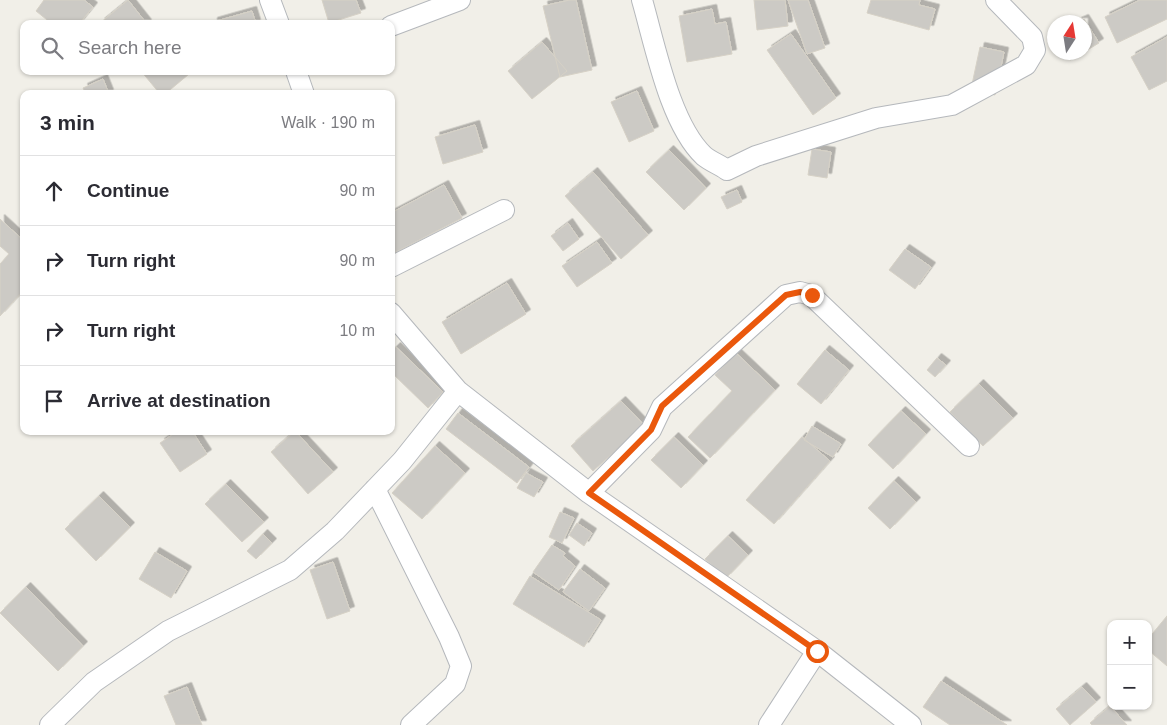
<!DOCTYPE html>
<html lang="en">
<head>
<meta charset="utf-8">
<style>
  body { margin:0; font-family:Arial,sans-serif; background:#f7f7f7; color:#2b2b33 }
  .controls { position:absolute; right:15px; bottom:15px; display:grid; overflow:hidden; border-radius:10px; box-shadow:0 1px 4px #0004 }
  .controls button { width:45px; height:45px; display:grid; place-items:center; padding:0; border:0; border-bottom:1px solid #e1e1e2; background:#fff; color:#2b2b33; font:25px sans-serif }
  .compass { position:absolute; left:1047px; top:15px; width:45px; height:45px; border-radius:50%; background:#fff; box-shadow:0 1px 4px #0004; rotate:12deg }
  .stop { position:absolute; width:15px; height:15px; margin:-11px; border:4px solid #ea580c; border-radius:50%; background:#fff }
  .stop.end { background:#ea580c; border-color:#fff; box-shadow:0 1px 5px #0008 }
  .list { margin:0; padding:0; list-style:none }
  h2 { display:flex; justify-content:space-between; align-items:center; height:65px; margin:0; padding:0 20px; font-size:21px }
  h2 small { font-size:16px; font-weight:400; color:#7c7c81 }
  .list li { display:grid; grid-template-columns:32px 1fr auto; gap:15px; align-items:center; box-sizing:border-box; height:70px; padding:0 20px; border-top:1px solid #e1e1e2 }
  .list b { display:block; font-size:19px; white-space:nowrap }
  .list em { font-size:16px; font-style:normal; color:#7c7c81 }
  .icon { flex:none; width:28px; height:28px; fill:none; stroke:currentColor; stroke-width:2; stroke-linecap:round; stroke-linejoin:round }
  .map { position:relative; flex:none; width:1167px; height:725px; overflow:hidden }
  .search { position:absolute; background:#fff; box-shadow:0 1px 4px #0004; left:20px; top:20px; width:375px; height:55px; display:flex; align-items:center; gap:12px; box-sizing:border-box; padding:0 18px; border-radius:10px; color:#7c7c81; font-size:19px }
  .panel { position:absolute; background:#fff; box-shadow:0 1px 4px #0004; left:20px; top:90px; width:375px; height:345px; border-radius:10px }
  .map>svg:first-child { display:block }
  .building { fill:#cccac5; stroke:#d6d1c6; filter:url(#shadow) }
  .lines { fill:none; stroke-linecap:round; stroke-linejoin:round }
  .minor-casing { stroke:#b5b8bc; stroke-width:22 }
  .minor { stroke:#fff; stroke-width:20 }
  .route { stroke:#ea580c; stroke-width:6 }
</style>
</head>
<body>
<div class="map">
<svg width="1167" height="725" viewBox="0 0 1167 725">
  <defs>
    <filter id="shadow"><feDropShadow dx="4.5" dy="-4.5" stdDeviation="0" flood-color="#0004"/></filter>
  </defs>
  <rect width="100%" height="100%" fill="#f1efe8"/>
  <!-- building -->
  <path class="building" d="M44,0H84L93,7L79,24H52L36,11Z
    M128,0L147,24L100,23Z
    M322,0H356L361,13L329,23Z
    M570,0H576L592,70L560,77L543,6Z
    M754,0H785L788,26L757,30Z
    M788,0H808L825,48L807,54Z
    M871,0H920L919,5L935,9L929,30L867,13Z
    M1140,0H1167V19L1117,43L1105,17Z
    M712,9L715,24L726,22L732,54L687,62L679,16Z
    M252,11L256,24H213V22Z
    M1084,19L1099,43L1084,52V22H1077Z
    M791,34L836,98L813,115L767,50Z
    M1167,37V81L1149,90L1131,57Z
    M542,42L567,71L532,99L508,71Z
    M980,47L1004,52L995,95L971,89Z
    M1066,52H1083L1070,60Z
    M141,71H187L189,74L165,94H160Z
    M103,79L109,94H86L83,88Z
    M637,91L654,131L629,142L611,102Z
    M475,125L483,152L443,164L435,137Z
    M812,149L831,152L827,178L808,175Z
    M669,150L706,188L684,210L646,172Z
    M593,172L648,235L621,259L565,196Z
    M444,185L462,218L392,254L391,213Z
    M737,190L742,202L727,209L721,197Z
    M0,219L24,241V290L0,316V264L9,254L0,246Z
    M568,223L579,239L563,251L551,236Z
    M597,242L612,263L577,287L562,266Z
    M905,249L931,267L915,289L889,270Z
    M507,283L526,314L461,354L442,322Z
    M396,347L443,392L428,408L391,372V352Z
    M825,350L849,370L821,404L797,384Z
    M736,353L775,390L710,458L688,437L732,391L715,375Z
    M937,358L946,365L935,377L927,370Z
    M979,384L1013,418L983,446L950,412Z
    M621,401L644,425L593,471L571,446Z
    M901,411L926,434L893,469L868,445Z
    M458,413L529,467L517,483L446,429Z
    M812,426L841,444L833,457L804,440Z
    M178,431H192L207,454L180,472L160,443Z
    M295,431L333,472L308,494L271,452Z
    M674,437L703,465L681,488L651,460Z
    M802,437L830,461L774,524L746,500Z
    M435,446L465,473L422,519L392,493Z
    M526,473L543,482L534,497L517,488Z
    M894,481L916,502L890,529L868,508Z
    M226,484L264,522L242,542L205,504Z
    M99,496L130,527L96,561L65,529Z
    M560,512L574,518L562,543L549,537Z
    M577,523L592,533L584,546L569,535Z
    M263,534L272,543L256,559L247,551Z
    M728,536L748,555L726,578L705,559Z
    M552,545L565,553L563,556L575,566L559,590L533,572Z
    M155,552L187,571L171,598L139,579Z
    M333,562L350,611L327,619L310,570Z
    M580,569L605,588L589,611L563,592Z
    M530,576L601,620L584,647L513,604Z
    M26,587L83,646L58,671L0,613Z
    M1167,616V666L1148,650V639Z
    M941,681L1007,725H950L923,707Z
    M187,687L202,725H176L164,696Z
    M1082,687L1096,702L1070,725L1056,709Z
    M1110,706L1127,725H1092L1090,723Z"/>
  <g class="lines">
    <defs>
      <path id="minor" d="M270,0L279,24
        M642,0C655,45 670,124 704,156C710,161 720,165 727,170L756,156L876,118L952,105L1026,65L1035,50L1032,37L996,0
        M391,26L460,0
        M296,71L304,94
        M391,267L504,210
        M391,313L458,391L589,493L817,651L911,725
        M375,489L449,637L461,666L455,684L411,725
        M589,493L651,430L662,407L786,295L800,292L811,295L969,446
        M50,725L94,682L168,631L290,570L335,531L402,461L458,391
        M769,725L817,651"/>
    </defs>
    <!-- minor casing -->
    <use href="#minor" class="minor-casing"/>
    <!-- minor -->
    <use href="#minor" class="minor"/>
  </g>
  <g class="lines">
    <!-- route -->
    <path class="route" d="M812,295L800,292L786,295L662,406L651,430L589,493L817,651"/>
  </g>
</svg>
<div class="controls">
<button>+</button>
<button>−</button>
</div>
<svg class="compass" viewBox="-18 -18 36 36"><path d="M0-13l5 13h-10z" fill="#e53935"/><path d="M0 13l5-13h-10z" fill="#7c7c81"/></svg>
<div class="stop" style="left:817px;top:651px"></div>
<div class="stop end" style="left:812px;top:295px"></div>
<div class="search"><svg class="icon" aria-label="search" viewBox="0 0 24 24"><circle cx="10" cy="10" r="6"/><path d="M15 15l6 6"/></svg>Search here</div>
<section class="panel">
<h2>3 min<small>Walk · 190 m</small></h2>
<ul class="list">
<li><svg class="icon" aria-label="ahead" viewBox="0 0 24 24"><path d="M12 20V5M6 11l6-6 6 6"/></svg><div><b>Continue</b></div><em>90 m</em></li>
<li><svg class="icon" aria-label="right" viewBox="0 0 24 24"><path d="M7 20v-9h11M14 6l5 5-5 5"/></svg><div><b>Turn right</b></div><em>90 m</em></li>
<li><svg class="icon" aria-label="right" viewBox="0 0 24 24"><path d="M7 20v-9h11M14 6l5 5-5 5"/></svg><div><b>Turn right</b></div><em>10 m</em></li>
<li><svg class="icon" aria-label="arrive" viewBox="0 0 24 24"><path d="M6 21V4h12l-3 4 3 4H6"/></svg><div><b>Arrive at destination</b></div></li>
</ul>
</section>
</div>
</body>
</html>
